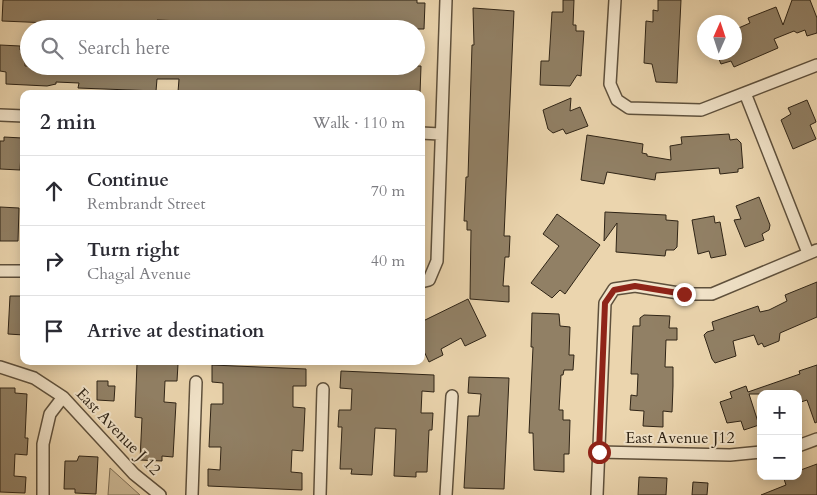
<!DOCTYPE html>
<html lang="en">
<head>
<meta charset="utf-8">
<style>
  body { margin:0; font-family:Cardo,serif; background:#f7f7f7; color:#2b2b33 }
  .controls { position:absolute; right:15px; bottom:15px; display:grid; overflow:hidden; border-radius:10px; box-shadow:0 2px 12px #0003 }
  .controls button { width:45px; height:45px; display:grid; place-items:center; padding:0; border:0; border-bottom:1px solid #e1e1e2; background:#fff; color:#2b2b33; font:25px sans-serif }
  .compass { position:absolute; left:697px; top:15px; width:45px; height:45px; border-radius:50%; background:#fff; box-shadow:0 2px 12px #0003; rotate:3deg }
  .stop { position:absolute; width:15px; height:15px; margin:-11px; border:4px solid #8f2418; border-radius:50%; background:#fff }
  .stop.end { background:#8f2418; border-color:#fff; box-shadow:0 1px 5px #0008 }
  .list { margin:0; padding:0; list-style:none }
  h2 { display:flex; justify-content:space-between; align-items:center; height:65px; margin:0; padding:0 20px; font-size:21px }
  h2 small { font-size:16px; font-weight:400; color:#7c7c81 }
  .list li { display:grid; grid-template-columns:32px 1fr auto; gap:15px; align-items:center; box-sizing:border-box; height:70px; padding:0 20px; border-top:1px solid #e1e1e2 }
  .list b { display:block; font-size:19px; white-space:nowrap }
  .list p { margin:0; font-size:16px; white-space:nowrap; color:#7c7c81 }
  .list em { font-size:16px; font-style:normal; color:#7c7c81 }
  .icon { flex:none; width:28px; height:28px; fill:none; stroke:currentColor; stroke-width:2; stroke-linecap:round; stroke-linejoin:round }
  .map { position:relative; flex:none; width:817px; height:495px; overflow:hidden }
  .search { position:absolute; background:#fff; box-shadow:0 2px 12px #0003; left:20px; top:20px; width:405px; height:55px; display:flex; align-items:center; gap:12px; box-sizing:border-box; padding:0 18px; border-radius:28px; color:#7c7c81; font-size:19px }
  .panel { position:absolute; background:#fff; box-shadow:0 2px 12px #0003; left:20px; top:90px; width:405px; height:275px; border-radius:10px }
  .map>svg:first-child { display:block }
  .green { fill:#cbb794; stroke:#7d6e55 }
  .building { fill:#918065; stroke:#2f2416 }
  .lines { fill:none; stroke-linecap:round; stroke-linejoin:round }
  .street-casing { stroke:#5e503c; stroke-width:14 }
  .street { stroke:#f2e4ca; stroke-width:11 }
  .route { stroke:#8f2418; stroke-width:6 }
  .labels { text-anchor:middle; stroke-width:4; stroke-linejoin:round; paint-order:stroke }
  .street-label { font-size:16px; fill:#2f2416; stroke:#f2e4ca }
</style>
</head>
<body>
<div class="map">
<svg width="817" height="495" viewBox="0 0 817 495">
  <rect width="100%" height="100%" fill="#ebd5ae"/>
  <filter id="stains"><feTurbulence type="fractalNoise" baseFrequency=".004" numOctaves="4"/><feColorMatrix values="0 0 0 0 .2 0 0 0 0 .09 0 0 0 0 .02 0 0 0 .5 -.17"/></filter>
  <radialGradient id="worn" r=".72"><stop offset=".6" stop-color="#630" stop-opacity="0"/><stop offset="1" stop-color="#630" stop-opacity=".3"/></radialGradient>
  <!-- green -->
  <path class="green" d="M110,468L140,495H108Z"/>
  <!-- building -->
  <path class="building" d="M3,0H417V3H425L424,29H259V26L254,24L230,23V29H182L183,21L157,20V27L133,25V28L120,27V22L98,21V25L2,21Z
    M563,0H574L573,25H576V31H584L581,76L577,75L570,86L540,85L541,61H549L552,12H563Z
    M658,0H681L677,83L656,82L652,64L644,63L646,21L653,22V10L658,11Z
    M792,0H810L817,18V33L807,36L805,30L797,33L794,31L774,39L778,48L734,67L731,61L721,64L716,52H734V30L750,23L748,18L776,7L783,25Z
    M473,8L514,11L504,236H510L509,257H505L503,286H509V302L470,299L471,230H467V221H464L466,177H468L472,45H474Z
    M0,45L20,46V50H25V66H421L420,94H221V91L178,92L179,79H157L156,91L78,88L79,83L56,82V84L47,86L6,84V72L0,71Z
    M571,98L570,111L580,107L588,126L566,134L563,129L553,133L548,129L543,110Z
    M807,100L815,119L816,122L810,125L816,139L793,149L781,120L791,114L788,108Z
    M729,134L730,140L737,139L741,143L743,168L738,169V172L720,174L719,168L656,173L655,180L607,172L604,184L581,180L587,135L643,144L642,153L647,154V156L671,160L670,146L682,144L681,137Z
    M4,137L22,138L20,170L0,169V141H4Z
    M759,197L770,225L769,230L762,234L764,240L745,247L734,220L741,219L736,206Z
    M0,207L19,208L18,241H0Z
    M605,212L666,215V220L678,221L677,247L674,250H666L665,256L616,252L617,223L604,241Z
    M557,214L600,245L565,294L560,290L552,298L531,283L559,246L543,234Z
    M714,216L715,223L720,222L726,255L711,258L709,251L698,254L692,220Z
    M817,282V317L780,333L779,341L764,347L762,343L758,345L754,335L733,341L736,356L715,363L712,359L704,335L707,332L714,330L712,322L758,306L760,312L769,310L787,301L785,295Z
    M10,296H24V335L8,334Z
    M468,299L486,336L465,346L461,338L441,349L443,355L429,362L421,345V322Z
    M532,313L559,314L560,326L570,327L569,355H574L573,370H564L563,375H561L559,410H563V420H570L569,454H564V472L534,470L533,433H529L533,347H531Z
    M644,315L670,316L669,328H677V340H666L665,367H673V386L672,412L663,411V427L643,426L644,411L630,410L631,395L637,396L638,374H631L633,326H640V318Z
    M137,363L178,364L177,381H165L164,402L176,403L173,457L162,456V461L140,460L142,418L135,417Z
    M212,365L306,369V386H293V407L305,408L303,451L292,450L291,472L302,473V490L208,486V469L220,470L221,447H209L211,404H223V383L212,382Z
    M817,365V422L815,423L807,400L798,403V394H749L759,425L744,430L741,421L727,423L720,402L732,398L730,392L746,386L748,392L800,374L799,371Z
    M341,371L434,375V392L422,391L421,413H433L432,430H429L427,472H416V477L394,476L396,429L375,428L372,475L351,474L352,469H340L342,427H338L339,410H351L352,389L340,388Z
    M469,377L509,378L504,489L464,488L468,416H479L481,394L468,393Z
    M97,381H108V386H115L114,401L97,400Z
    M0,388H15V393L27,394L25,438H28L27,455L15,454L14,476L26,477L25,493L0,492Z
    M79,456L98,457L96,494L75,493V489H64L65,461H77Z
    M817,464V495H761L786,485L783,476H798V471Z
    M639,477L667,478L666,495H638Z
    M693,482L708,483L707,495H692Z"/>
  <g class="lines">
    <defs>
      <path id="street" d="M615,0L610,84L617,100L629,108L701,110L817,65
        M745,93L808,253
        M0,115L24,116
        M421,133L440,134
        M0,271H24
        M421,282L429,280L437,261L446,0
        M0,367L34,378L63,397L134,474L160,495
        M798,446L817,439
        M599,452L730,455L761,452
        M43,495V444L50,414L63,397
        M192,495L196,382
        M320,495L323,389
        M446,495L452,396
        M597,495L605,303L614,289L635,286L685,294H712L817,250"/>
    </defs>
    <!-- street casing -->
    <use href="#street" class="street-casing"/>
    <!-- street -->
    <use href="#street" class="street"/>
  </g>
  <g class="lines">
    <!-- route -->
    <path class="route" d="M599,452L605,303L614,290L635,286L684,294"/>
  </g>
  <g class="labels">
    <!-- street labels -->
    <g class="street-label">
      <text transform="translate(119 431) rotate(46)" y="6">East Avenue J 12</text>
      <text x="680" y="443">East Avenue J12</text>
    </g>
  </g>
  <rect width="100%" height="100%" filter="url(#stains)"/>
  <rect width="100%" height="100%" fill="url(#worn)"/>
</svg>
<div class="controls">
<button>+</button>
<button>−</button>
</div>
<svg class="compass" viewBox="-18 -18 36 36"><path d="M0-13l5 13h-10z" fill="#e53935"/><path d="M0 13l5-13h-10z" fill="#7c7c81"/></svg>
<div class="stop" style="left:599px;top:452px"></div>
<div class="stop end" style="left:684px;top:294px"></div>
<div class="search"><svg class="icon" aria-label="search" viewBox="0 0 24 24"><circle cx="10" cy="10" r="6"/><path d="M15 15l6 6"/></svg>Search here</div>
<section class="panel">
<h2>2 min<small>Walk · 110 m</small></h2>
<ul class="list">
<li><svg class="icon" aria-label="ahead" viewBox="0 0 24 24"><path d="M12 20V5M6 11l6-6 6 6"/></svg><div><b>Continue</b><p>Rembrandt Street</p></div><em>70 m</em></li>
<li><svg class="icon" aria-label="right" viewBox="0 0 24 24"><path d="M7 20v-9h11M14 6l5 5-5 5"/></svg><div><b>Turn right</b><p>Chagal Avenue</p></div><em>40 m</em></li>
<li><svg class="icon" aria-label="arrive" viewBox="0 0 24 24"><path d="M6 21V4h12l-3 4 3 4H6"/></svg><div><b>Arrive at destination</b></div></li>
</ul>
</section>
</div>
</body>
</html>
